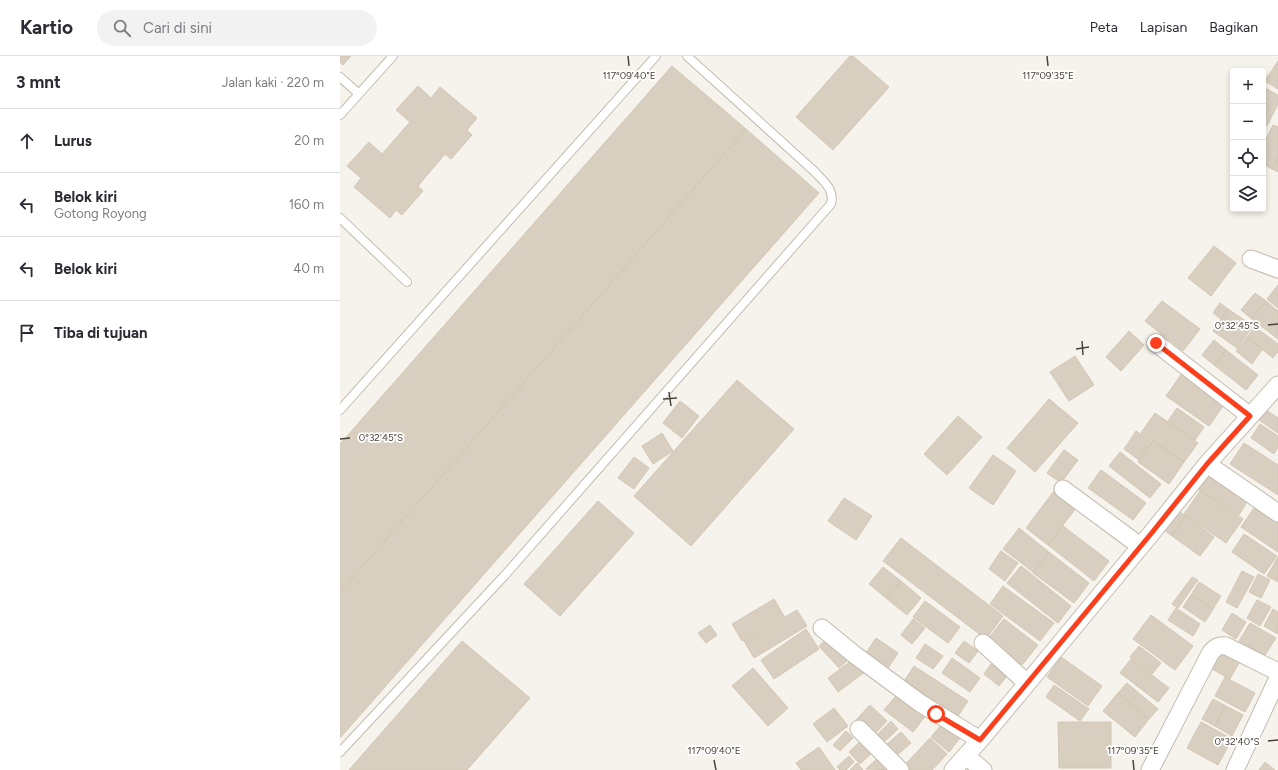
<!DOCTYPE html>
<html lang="id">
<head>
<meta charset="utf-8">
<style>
  body { margin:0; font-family:Figtree,sans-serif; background:#f2f2f3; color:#2b2b33 }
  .controls { position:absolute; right:12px; top:12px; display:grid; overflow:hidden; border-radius:4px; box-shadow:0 2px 6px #0003 }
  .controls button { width:36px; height:36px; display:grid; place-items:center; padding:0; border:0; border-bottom:1px solid #e1e1e2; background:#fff; color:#2b2b33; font:20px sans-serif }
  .stop { position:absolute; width:12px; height:12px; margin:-9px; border:3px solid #fc3f1d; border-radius:50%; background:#fff }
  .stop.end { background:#fc3f1d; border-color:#fff; box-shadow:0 1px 4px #0008 }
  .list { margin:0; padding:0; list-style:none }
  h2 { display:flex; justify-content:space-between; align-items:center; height:52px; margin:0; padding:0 16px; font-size:17px }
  h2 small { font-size:13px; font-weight:400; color:#7c7c81 }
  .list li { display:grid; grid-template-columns:26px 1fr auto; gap:12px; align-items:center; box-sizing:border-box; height:64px; padding:0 16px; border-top:1px solid #e1e1e2 }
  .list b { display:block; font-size:15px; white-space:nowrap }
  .list p { margin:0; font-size:13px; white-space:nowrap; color:#7c7c81 }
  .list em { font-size:13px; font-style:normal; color:#7c7c81 }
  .icon { flex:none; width:22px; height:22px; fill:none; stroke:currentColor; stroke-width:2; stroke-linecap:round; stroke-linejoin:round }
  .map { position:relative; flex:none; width:938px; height:714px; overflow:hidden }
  header { display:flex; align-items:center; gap:24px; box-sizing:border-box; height:56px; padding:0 20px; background:#fff; border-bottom:1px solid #e1e1e2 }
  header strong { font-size:19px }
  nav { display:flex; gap:22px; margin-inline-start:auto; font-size:14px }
  .search { width:280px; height:36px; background:#f2f2f3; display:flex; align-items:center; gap:10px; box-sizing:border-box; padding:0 14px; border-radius:22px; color:#7c7c81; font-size:15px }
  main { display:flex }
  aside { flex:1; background:#fff }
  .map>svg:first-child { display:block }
  .building { fill:#d8cfc1; stroke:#d3c7b4 }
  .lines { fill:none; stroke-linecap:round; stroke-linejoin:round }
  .lane-casing { stroke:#c2bbae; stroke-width:10 }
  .street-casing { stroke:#c2bbae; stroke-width:19 }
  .lane { stroke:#fff; stroke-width:8 }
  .street { stroke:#fff; stroke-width:17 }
  .route { stroke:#fc3f1d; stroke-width:5 }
  .ticks { fill:none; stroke:#4b4439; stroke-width:1.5 }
  .ticks-label { font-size:10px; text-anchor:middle; fill:#4b4439; stroke:#fff; stroke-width:3.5; stroke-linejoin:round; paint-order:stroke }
</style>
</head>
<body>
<header>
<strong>Kartio</strong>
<div class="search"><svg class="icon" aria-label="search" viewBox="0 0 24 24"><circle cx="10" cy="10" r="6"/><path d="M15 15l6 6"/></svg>Cari di sini</div>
<nav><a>Peta</a><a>Lapisan</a><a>Bagikan</a></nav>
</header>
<main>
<aside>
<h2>3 mnt<small>Jalan kaki · 220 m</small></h2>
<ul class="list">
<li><svg class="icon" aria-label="ahead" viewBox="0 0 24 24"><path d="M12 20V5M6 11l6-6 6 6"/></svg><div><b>Lurus</b></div><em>20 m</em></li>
<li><svg class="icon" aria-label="left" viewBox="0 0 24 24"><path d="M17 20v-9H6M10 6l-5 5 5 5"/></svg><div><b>Belok kiri</b><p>Gotong Royong</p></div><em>160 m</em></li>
<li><svg class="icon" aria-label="left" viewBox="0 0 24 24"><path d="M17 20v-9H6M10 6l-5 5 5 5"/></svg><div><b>Belok kiri</b></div><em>40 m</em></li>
<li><svg class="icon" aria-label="arrive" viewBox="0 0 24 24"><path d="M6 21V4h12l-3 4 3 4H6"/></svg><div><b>Tiba di tujuan</b></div></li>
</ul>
</aside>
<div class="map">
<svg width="938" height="714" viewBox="0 0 938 714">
  <rect width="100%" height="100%" fill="#f6f3ec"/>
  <!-- building -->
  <path class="building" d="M0,0H11L3,9L0,6Z
    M510,0H513L549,31L493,94L456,61Z
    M938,5V33L925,25Z
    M332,10L406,73L0,536V388Z
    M78,30L91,42L100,31L137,62L127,74L132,79L111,103L105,98L78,130L83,135L62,159L56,154L50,162L14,131L21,122L7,110L29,86L42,98L70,66L56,54Z
    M925,32L938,39V48L927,70L923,68V36Z
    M933,69L938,71V101L932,113L923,108V89Z
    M406,73L479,137L0,682V536Z
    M938,101V116L932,113Z
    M874,190L896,207L871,240L848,222Z
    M938,229V252L927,243Z
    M915,237L926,245L912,263L901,254Z
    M822,245L860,273L843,295L805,265Z
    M926,245L938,255V283L912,263Z
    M880,247L888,253L881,263L873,257Z
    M888,253L913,270L897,292L873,275Z
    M915,271L938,288V296L933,302L907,281Z
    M789,275L804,289L781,315L766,301Z
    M907,281L922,294L912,308L896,295Z
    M874,284L886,294L874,309L862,299Z
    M886,294L918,319L906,334L874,309Z
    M735,300L754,329L729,345L710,316Z
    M843,316L886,346L869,370L826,340Z
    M397,324L454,373L351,490L294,440Z
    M709,343L738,367L695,416L667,392Z
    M340,345L359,360L342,382L323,367Z
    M837,352L864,371L855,384L828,365Z
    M926,354L938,362V377L919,364Z
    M815,357L858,387L844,406L801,377Z
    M618,360L642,381L607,419L584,398Z
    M920,368L938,380V391L934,398L911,382Z
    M796,375L812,386L799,404L784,393Z
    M322,377L333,395L313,408L302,390Z
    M813,385L844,406L829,428L798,406Z
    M904,387L938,409V439L890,408Z
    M724,394L738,404L721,427L707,417Z
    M780,396L821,428L810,442L769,410Z
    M653,399L676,415L653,449L629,432Z
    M294,401L309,412L294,433L278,422Z
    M761,414L806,447L793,464L748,432Z
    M863,415L908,444L899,459L853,430Z
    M717,431L739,448L708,489L686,472Z
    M860,435L903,463L886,487L844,458Z
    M504,442L532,460L516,484L488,465Z
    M258,445L294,477L220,560L184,528Z
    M916,449L938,464V496L901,471Z
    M837,454L846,460L832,480L823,473Z
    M846,460L874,481L860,500L832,480Z
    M723,470L769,505L754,525L708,489Z
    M679,472L709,496L693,516L663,493Z
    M904,478L937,500L924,518L892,496Z
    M561,482L663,560L646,583L543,505Z
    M661,495L678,507L665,525L649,513Z
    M709,496L749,527L734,547L693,517Z
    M938,501V526L927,520Z
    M681,510L731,550L718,567L667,527Z
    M543,511L561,525L546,542L529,528Z
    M902,515L914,521L897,552L886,546Z
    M918,518L930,524L921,542L909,536Z
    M852,521L858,524L838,552L832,548Z
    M561,525L581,542L567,559L546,542Z
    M859,526L881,540L873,553L851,539Z
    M663,530L714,567L700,585L650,548Z
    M851,539L873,553L865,566L843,551Z
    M434,543L444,560L402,585L392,568Z
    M917,544L931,551L920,570L907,562Z
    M585,545L620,571L608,587L573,561Z
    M836,552L860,568L853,580L828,564Z
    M933,553L938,556V578L924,570Z
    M457,554L467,570L414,602L404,585Z
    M892,557L906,566L896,583L882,574Z
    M811,559L853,590L835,614L793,583Z
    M573,563L585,572L572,588L561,579Z
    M664,563L698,589L682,609L648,583Z
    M910,567L936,582L925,599L899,585Z
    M370,569L377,579L366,587L358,577Z
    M466,573L479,593L434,623L421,604Z
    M490,580L510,602L499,612L479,590Z
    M536,582L558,597L546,615L524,600Z
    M122,585L190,642L127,714H9Z
    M624,585L638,595L629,607L615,597Z
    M585,588L603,600L593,613L576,602Z
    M799,590L821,607L812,618L790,601Z
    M880,592L901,603L890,623L870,612Z
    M721,601L762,630L748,650L707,621Z
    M515,602L525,616L498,636L488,622Z
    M612,602L640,622L630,636L602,617Z
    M791,603L829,632L818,646L780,617Z
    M651,608L667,620L659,630L644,618Z
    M574,610L628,645L616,663L562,628Z
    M413,612L448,652L428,670L392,630Z
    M885,621L915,637L905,656L875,640Z
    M787,627L818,653L809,663L778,637Z
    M714,629L749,653L740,665L706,641Z
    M559,636L587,658L573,676L544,654Z
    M778,637L809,663L795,681L763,655Z
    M873,643L886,650L875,670L862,663Z
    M530,649L547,665L532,681L515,665Z
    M886,650L903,659L892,680L875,670Z
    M494,652L508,670L487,686L473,668Z
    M605,664L623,678L609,696L591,681Z
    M551,665L558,673L542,688L535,681Z
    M718,666H771V712H719Z
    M861,666L892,683L878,709L847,692Z
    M506,675L513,682L500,695L493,689Z
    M561,676L571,687L556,700L546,689Z
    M525,681L536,693L520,708L509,696Z
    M590,682L607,698L592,714H560Z
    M479,691L495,714H461L456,707Z
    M542,698L558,714L526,713Z
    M509,700L514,706L506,714H500L497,711Z
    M925,706L935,714H919Z
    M517,707L523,714H510Z"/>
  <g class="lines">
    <defs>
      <path id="lane" d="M0,21L19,38
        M0,59L53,0
        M0,162L67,226
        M0,354L316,0
        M0,696L165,519L491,148C495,133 483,125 474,115L347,0"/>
      <path id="street" d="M911,203L938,213
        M816,287L910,360
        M867,408L938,457
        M723,433L800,490
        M482,572L515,599L580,647L640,684
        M643,587L687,627
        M519,673L560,714
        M626,700L643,714
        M613,714L640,684L680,636L810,479L867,408L938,329
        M810,714L871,596C876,591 879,589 886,590L938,616
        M895,714L938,622"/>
    </defs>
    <!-- lane casing -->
    <use href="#lane" class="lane-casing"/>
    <!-- street casing -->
    <use href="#street" class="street-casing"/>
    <!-- lane -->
    <use href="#lane" class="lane"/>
    <!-- street -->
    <use href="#street" class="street"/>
  </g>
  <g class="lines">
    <!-- route -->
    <path class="route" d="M596,658L640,684L810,479L867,408L910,360L816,287"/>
  </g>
  <!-- ticks -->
  <path class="ticks" d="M288,0L289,10M707,0L708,10M928,269L938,268M742,285L743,299M736,293L749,291M329,336L331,350M323,343L337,342M0,383L10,382M928,685L938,684M374,704L376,714M793,704L794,714"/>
  <g class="ticks-label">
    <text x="289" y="23">117°09'40"E</text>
    <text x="708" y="23">117°09'35"E</text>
    <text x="897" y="273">0°32'45"S</text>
    <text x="41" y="385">0°32'45"S</text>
    <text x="897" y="689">0°32'40"S</text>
    <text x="374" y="698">117°09'40"E</text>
    <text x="793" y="698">117°09'35"E</text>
  </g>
</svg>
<div class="controls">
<button>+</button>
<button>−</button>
<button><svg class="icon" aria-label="locate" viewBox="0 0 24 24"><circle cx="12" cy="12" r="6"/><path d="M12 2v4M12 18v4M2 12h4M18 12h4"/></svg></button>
<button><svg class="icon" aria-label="layers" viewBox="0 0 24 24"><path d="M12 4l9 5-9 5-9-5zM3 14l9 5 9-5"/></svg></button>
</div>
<div class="stop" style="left:596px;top:658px"></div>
<div class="stop end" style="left:816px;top:287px"></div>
</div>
</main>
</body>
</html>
